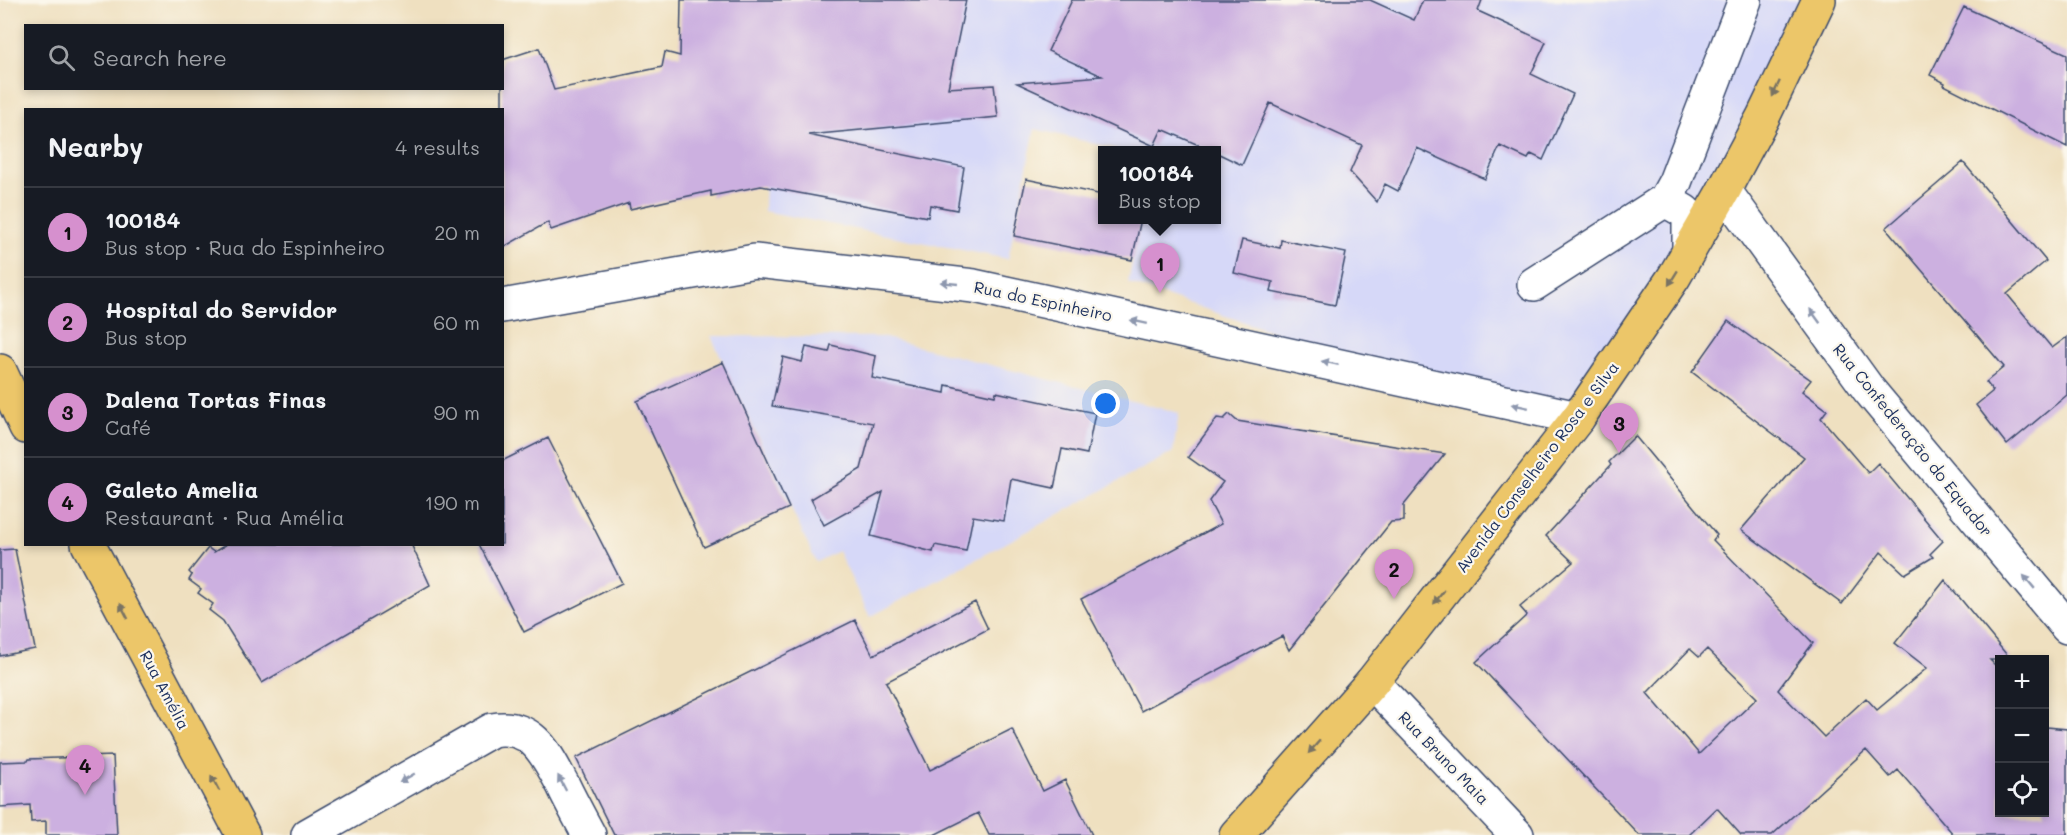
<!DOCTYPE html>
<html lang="en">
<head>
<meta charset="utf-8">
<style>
  body { margin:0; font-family:Mali,sans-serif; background:#242831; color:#f1f3f6 }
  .controls { position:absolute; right:18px; bottom:18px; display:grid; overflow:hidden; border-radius:0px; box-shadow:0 3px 9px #0003 }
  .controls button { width:54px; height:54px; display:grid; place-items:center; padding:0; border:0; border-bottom:2px solid #363941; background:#171b24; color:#f1f3f6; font:30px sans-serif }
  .you { position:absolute; left:1106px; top:404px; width:21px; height:21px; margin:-15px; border:4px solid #fff; border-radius:50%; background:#1a73e8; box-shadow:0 0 0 9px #1a73e833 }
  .badge { display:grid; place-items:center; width:39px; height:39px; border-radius:50%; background:#d690ce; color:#111; font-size:20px; font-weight:700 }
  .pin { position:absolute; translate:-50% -50px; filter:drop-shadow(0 2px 3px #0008) }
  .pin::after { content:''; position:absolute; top:32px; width:21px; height:18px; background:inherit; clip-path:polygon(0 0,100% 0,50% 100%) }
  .popup { position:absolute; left:1098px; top:146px; width:123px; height:78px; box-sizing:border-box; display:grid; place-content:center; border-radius:0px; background:#171b24; filter:drop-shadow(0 2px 4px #0005); font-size:20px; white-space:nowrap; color:#9ea1a6 }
  .popup b { font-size:22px; color:#f1f3f6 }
  .popup::after { content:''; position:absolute; left:50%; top:100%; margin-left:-12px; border:12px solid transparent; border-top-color:#171b24 }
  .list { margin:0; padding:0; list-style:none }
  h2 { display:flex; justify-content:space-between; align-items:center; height:78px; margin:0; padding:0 24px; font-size:26px }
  h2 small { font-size:20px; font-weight:400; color:#9ea1a6 }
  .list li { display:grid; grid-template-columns:39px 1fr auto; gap:18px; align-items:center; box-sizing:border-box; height:90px; padding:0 24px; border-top:2px solid #363941 }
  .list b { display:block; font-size:22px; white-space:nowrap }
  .list p { margin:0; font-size:20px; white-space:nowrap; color:#9ea1a6 }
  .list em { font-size:20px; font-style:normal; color:#9ea1a6 }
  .icon { flex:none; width:33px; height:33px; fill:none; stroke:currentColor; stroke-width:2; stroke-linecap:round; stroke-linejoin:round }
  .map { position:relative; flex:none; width:2067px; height:835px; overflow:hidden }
  .search { position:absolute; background:#171b24; box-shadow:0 3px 9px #0003; left:24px; top:24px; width:480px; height:66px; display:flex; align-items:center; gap:15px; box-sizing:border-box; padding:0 21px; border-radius:0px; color:#9ea1a6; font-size:22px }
  .panel { position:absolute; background:#171b24; box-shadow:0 3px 9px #0003; left:24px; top:108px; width:480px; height:438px; border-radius:0px }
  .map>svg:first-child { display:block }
  .built { fill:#d6d8f8 }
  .building { fill:#ccb0e0; fill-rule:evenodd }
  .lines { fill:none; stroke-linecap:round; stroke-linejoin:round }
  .minor-casing { stroke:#3b4a6d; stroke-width:36 }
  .major-casing { stroke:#3b4a6d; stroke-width:36 }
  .minor { stroke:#fff; stroke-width:33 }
  .major { stroke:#ecc669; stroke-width:33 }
  .oneway { fill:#797363 }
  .oneway2 { fill:#8d97ae }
  .labels { text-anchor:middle; stroke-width:4.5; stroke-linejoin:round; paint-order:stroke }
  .street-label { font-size:16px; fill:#1b2f5e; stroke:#fbf7ec }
</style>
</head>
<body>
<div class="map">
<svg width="2067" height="835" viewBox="0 0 2067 835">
  <rect width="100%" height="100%" fill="#fbf7ec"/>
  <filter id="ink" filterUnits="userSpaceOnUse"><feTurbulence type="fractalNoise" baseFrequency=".0167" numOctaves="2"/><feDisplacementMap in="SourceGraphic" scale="12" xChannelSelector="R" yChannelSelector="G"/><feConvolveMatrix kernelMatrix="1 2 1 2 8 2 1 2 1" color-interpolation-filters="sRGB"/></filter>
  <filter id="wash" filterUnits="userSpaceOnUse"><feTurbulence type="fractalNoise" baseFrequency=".008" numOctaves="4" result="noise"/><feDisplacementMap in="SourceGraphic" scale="24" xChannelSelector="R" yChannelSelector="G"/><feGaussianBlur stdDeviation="1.35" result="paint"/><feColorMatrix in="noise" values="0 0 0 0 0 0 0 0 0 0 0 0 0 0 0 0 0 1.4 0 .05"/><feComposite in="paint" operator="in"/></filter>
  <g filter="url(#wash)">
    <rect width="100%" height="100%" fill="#efe0c0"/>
    <!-- built -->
    <path class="built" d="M770,0H1818L1578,418L1437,387L1128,283L1141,220H1217V150H1121L1035,129L1008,259L764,211Z
      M711,336L881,337L1179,413L1173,452L870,617L838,551L816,562Z"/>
    <g id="blocks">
      <!-- building -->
      <path class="building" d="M681,0H966L948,88L994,85L998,117L808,135L964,167L957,210L930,205L928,217L761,186L711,196V191L630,209L629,203L551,230L548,222L502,248V60L539,48L554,90L662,67L665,52L680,56Z
        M1072,0H1370L1414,20L1423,0H1482L1478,11L1546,42L1531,74L1573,94L1543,160L1531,154L1528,159L1500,146L1485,179L1417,148L1398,191L1385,184L1377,202L1350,172L1362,145L1270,103L1242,165L1217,153V150H1210L1162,129L1154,146L1017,83L1102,76L1048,51Z
        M1964,7L2067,54V147L1944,85L1945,83L1930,75Z
        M1963,162L2046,261L2007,294L2052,348L2067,337V395L2007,445L1976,405L1993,391L1986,382L2004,367L1886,228Z
        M1026,179L1103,195V219H1141L1132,260L1014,236Z
        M1242,240L1280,248L1281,240L1346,253L1335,305L1271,292L1273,282L1234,273Z
        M1728,321L1811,380L1802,391L1827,410L1821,418L1868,473L1878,463L1943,541L1930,554L1933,557L1905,574L1881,552L1842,604L1741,530L1804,457L1692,372Z
        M831,345L876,356L872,378L945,393L946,385L995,396L996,392L1095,413L1087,454L1062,449L1054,488L1011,479L1004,521L973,516L966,551L935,545L933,552L871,536L883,492L824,525L811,499L861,469L873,423L772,406L783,357L802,362L806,347L829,352Z
        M723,362L789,508L704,547L637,401Z
        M1229,414L1237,421L1445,454L1404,505V521L1391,522L1289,650L1282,636L1141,711L1081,599L1221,524L1209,501L1223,482L1188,457L1217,418L1224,419Z
        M1635,436L1717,535L1713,540L1813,643L1778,690L1824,737L1866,698L1877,710L1927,668L1895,643L1945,580L2011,660H1990L2000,670V813H2044V724L2047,727L2067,729V835H1954L1898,770L1890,777L1866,750L1772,835H1741L1717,808L1689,835H1639L1476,662L1527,615L1520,607L1573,562L1546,536L1611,465L1609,462ZM1690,649L1699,657L1707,649L1757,698L1699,754L1647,693Z
        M548,438L622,583L524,632L479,544H502V461Z
        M227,544H411L430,585L262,683L223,621L209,610L213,604L198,593L201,589L189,580L192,575L189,572L208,548L214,552Z
        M15,549L35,649L0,656V550Z
        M975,602L988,629L886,682L930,770L1012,729L1043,791L1065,780L1092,835H989L978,813L934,835H614L576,758L855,620L873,655Z
        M113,756L117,835H46V821L31,822L30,805L0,807V762L28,761L29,759Z"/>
    </g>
  </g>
  <g filter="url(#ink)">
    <use href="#blocks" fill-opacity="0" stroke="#3b4a6d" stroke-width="1.5"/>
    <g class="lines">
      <defs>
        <path id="minor" d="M1724,190L1869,390L2067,627
          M1665,200L1684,211L1689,216V250
          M1534,284L1665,200L1675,182L1745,0
          M502,306L755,261L974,286L1578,418
          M1372,682L1517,835
          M308,835L492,730C533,723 546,754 563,785C571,802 580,818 589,835"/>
        <path id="major" d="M0,371L26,427
          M88,544L243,835
          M1236,835L1372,682L1578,418L1674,277L1724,190L1763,117L1819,0"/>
      </defs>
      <!-- minor casing -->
      <use href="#minor" class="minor-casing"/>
      <!-- major casing -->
      <use href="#major" class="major-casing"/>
      <!-- minor -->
      <use href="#minor" class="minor"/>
      <!-- major -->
      <use href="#major" class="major"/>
    </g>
    <!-- one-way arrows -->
    <defs><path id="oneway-solid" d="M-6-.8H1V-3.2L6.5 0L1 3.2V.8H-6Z" transform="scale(1.5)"/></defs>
    <g class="oneway">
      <use href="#oneway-solid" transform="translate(1776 89) rotate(115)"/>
      <use href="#oneway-solid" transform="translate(1673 278) rotate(122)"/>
      <use href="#oneway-solid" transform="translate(1439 597) rotate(128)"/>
      <use href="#oneway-solid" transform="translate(124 611) rotate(-118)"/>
      <use href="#oneway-solid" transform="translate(1314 747) rotate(131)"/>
      <use href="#oneway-solid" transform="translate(215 783) rotate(-118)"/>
    </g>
    <g class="oneway2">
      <use href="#oneway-solid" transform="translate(949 283) rotate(-174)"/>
      <use href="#oneway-solid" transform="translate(1815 316) rotate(-126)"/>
      <use href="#oneway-solid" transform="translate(1139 322) rotate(-168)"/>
      <use href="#oneway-solid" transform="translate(1330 363) rotate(-168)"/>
      <use href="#oneway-solid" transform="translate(1520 406) rotate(-168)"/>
      <use href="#oneway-solid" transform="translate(2029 582) rotate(-130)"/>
      <use href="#oneway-solid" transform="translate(407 778) rotate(150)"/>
      <use href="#oneway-solid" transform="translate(562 783) rotate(-118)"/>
    </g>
  </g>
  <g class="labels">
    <!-- street labels -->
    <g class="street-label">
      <text transform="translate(1043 301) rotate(12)" y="6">Rua do Espinheiro</text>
      <text transform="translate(1913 440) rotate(51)" y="6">Rua Confederação do Equador</text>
      <text transform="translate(1537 467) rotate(-53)" y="6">Avenida Conselheiro Rosa e Silva</text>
      <text transform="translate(165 690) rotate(62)" y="6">Rua Amélia</text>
      <text transform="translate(1444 758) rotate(46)" y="6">Rua Bruno Maia</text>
    </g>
  </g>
</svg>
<div class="controls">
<button>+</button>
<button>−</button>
<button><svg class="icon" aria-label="locate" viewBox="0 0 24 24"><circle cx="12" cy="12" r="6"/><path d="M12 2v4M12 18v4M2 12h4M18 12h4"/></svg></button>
</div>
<div class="you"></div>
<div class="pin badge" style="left:1160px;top:293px">1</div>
<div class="popup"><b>100184</b>Bus stop</div>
<div class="pin badge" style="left:1394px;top:599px">2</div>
<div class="pin badge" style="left:1619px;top:453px">3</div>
<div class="pin badge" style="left:85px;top:795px">4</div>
<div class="search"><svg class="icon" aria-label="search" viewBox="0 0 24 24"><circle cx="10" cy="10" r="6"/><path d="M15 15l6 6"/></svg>Search here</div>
<section class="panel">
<h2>Nearby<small>4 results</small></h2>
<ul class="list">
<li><span class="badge">1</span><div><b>100184</b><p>Bus stop · Rua do Espinheiro</p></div><em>20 m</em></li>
<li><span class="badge">2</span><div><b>Hospital do Servidor</b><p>Bus stop</p></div><em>60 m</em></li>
<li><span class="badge">3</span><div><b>Dalena Tortas Finas</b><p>Café</p></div><em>90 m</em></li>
<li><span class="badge">4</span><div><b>Galeto Amelia</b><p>Restaurant · Rua Amélia</p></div><em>190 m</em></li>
</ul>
</section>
</div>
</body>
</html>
